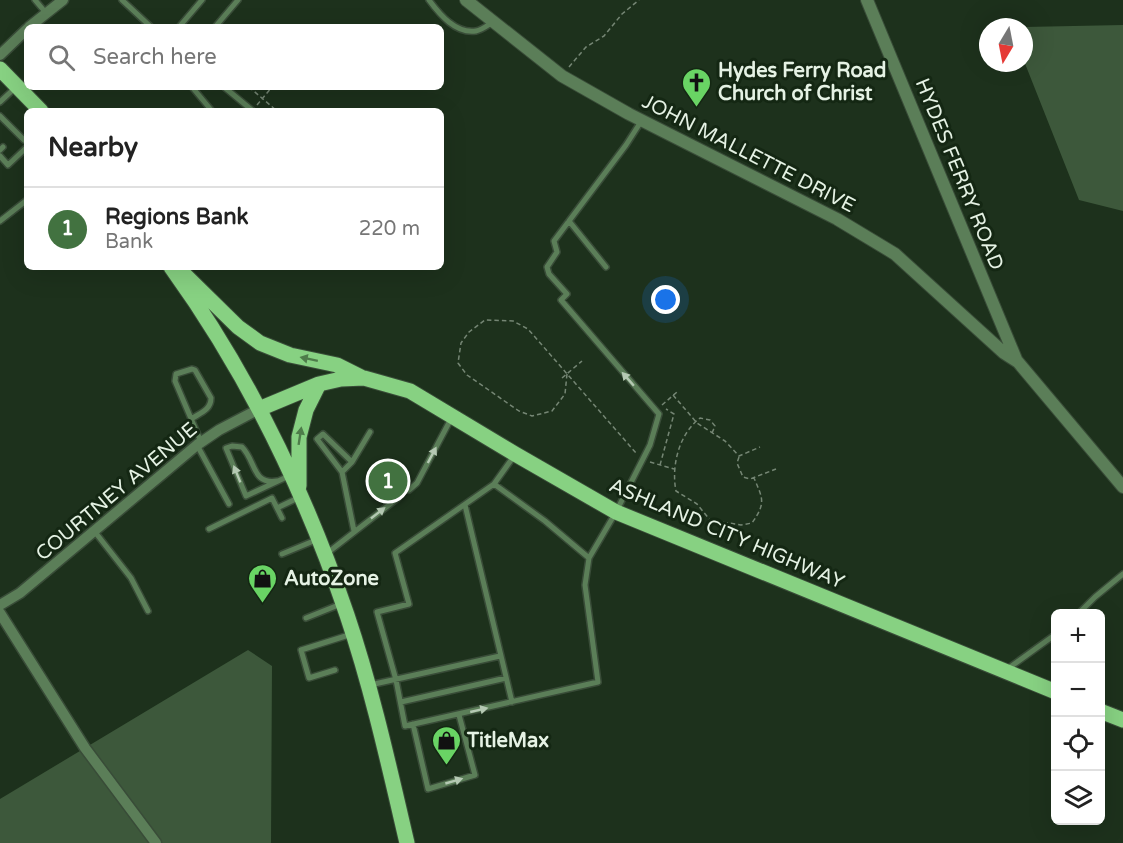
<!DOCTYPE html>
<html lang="en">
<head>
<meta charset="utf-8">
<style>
  body { margin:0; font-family:"Varela Round",sans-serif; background:#f6f6f6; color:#222 }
  .controls { position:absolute; right:18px; bottom:18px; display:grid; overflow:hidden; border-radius:9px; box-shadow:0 6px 24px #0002 }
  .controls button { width:54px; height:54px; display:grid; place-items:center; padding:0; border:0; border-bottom:2px solid #e0e0e0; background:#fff; color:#222; font:30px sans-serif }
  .compass { position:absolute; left:979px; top:18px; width:54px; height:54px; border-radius:50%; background:#fff; box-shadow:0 6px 24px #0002; rotate:190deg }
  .you { position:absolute; left:666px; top:300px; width:21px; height:21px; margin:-15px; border:4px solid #fff; border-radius:50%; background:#1a73e8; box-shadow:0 0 0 9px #1a73e833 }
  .badge { display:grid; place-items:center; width:39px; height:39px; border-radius:50%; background:#427240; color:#fff; font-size:20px; font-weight:700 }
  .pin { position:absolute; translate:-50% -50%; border:3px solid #fff; box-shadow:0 2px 6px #0006 }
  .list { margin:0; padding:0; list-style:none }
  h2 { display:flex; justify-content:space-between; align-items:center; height:78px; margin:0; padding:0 24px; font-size:26px }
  h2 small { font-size:20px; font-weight:400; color:#767676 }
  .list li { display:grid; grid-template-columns:39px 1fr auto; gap:18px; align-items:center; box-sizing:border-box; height:84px; padding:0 24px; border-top:2px solid #e0e0e0 }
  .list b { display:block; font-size:22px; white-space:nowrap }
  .list p { margin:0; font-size:20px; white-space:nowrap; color:#767676 }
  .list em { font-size:20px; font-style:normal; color:#767676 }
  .icon { flex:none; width:33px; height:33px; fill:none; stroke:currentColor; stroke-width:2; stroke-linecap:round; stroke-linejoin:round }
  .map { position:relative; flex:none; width:1123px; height:843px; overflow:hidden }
  .search { position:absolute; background:#fff; box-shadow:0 6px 24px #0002; left:24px; top:24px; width:420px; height:66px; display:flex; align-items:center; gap:15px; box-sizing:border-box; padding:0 21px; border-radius:9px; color:#767676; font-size:22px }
  .panel { position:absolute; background:#fff; box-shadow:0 6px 24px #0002; left:24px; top:108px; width:420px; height:162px; border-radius:9px }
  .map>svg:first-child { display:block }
  .green { fill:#3d583b }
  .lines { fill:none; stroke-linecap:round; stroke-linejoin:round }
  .service-casing { stroke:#394c38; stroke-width:8 }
  .minor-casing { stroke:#394c38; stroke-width:13 }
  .tertiary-casing { stroke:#394c38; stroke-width:14 }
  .primary-casing { stroke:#394c38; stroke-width:17 }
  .path { stroke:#758674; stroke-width:1.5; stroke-dasharray:4.5 3; stroke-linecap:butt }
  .service { stroke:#5b7e58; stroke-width:5 }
  .minor { stroke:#5b7e58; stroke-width:10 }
  .tertiary { stroke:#5b7e58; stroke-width:12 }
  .primary { stroke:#87d182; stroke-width:15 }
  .oneway { fill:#4e7c4a }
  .oneway2 { fill:#b5c9b3 }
  .labels { text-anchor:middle; stroke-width:6; stroke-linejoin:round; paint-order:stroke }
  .poi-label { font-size:20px; font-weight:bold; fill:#e5f2e4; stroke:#142713; text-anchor:start }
  .street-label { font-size:20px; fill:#e5f2e4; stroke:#142713 }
</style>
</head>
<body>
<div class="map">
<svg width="1123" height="843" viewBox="0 0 1123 843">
  <rect width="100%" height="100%" fill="#1d311c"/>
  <!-- green -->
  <path class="green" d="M1123,25V211L1079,200L1024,61V27Z
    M248,650L272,666L271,843H0V799Z"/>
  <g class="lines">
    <defs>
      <path id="service" d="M35,0L46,13
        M122,0L151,27
        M429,0C440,15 456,34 476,31C482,30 488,25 493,22
        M179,27L202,0
        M215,27L238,0
        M192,87L212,111
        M224,87L253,111
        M0,102L16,87
        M0,116L24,140L27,137
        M0,150L3,147
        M0,156L8,165L27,147
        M0,221L27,200
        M569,221L606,267
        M191,419C200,413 211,410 211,398L195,370L192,369L176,374L175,381L201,442
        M197,445L229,504
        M514,456L494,484L395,553L409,604L377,612L396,680L405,726L598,682L585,585L589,558L616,512L650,445L659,414L561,300L567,294L549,274L547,267L557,252L554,241L626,145L642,120
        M352,462L323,434L317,439L342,472L354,531
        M342,472L352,462L370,432
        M277,481C252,485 256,461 242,447L232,446L226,448L246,496L291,475
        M494,484L545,521L589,558
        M409,490L417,483L452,417
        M465,505L512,702
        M277,508L300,497
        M209,529L272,498L282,518
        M95,532L131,578L148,611
        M282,554L316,540
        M326,554L398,498
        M1078,614L1095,597L1123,574
        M306,618L341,604
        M335,670L309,678L301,650L352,634
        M1006,670L1056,634
        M370,685L500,656
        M401,702L506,678
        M413,724L428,789L475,775L459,715"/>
      <path id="minor" d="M29,27L63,0
        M0,55L27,29
        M0,605L20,593L197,445L219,430L259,409
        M0,613L85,748L156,843"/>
      <path id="tertiary" d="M466,0L562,76L629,114L837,219L895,254L1004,353L1018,362L1123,487
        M867,0L1016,359"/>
      <path id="primary" d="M0,69L41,111
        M171,267C247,372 305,492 347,615C372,689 389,766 407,843
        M182,272L238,327L260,343L290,355L337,365L361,377
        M259,409L319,384L341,379L364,378L410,391L515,454L616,512L1056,692
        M299,486V437L306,410L319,384
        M1100,711L1123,720"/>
    </defs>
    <!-- service casing -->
    <use href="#service" class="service-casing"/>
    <!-- minor casing -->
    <use href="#minor" class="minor-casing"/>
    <!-- tertiary casing -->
    <use href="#tertiary" class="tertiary-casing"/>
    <!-- primary casing -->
    <use href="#primary" class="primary-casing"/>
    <!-- path -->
    <path class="path" d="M569,67L586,47L604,36L622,14L639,0
      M249,87L277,111
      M257,105L272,87
      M567,374L565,394L552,411L532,416L519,411L467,375L458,363L461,343L469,332L485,320L513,321L528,329L636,453
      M562,378L582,361
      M673,395L697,423L725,441L739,456L760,447
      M662,405L677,392
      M712,433L715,426L710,420L700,418C679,434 671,466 676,491L697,504L710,520L741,525L752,523C766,503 763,499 754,478
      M739,457L737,463L743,477L750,479L776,469
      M650,462L674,469
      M660,465L674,414L666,409"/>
    <!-- service -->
    <use href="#service" class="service"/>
    <!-- minor -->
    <use href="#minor" class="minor"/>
    <!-- tertiary -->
    <use href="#tertiary" class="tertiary"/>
    <!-- primary -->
    <use href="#primary" class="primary"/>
  </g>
  <!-- one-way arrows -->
  <defs><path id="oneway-solid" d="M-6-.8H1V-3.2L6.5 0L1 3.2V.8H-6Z" transform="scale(1.5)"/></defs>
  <g class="oneway">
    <use href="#oneway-solid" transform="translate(309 359) rotate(-168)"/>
    <use href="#oneway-solid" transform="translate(300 436) rotate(-81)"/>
  </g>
  <g class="oneway2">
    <use href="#oneway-solid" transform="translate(628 379) rotate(-131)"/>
    <use href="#oneway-solid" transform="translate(432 455) rotate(-62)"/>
    <use href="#oneway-solid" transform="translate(237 474) rotate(-112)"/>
    <use href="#oneway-solid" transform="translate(378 513) rotate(-38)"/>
    <use href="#oneway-solid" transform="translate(479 710) rotate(-13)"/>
    <use href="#oneway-solid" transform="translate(454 781) rotate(-16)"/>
  </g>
  <!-- icons -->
  <defs>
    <symbol id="church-pin" viewBox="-11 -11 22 30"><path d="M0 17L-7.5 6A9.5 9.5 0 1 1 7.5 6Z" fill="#69d464" stroke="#142713"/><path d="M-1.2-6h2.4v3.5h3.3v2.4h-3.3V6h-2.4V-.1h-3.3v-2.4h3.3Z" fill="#111"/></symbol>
    <symbol id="shop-pin" viewBox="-11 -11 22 30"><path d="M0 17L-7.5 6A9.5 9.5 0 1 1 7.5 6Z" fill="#69d464" stroke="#142713"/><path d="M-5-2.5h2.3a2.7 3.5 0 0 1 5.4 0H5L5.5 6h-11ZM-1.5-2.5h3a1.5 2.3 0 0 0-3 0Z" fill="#111"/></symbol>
  </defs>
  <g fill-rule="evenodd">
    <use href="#church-pin" x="680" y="66" width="33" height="45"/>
    <use href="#shop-pin" x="246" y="562" width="33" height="45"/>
    <use href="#shop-pin" x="430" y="724" width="33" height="45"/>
  </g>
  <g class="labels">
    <!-- poi labels -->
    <g class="poi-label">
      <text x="718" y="77">Hydes Ferry Road<tspan x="718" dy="23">Church of Christ</tspan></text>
      <text x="284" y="585">AutoZone</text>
      <text x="467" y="747">TitleMax</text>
    </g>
    <!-- street labels -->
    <g class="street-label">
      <text transform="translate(749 153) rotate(27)" y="7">JOHN MALLETTE DRIVE</text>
      <text transform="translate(960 174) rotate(68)" y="7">HYDES FERRY ROAD</text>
      <text transform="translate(116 491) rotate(-40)" y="7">COURTNEY AVENUE</text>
      <text transform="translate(727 533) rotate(23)" y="7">ASHLAND CITY HIGHWAY</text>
    </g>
  </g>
</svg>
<div class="controls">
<button>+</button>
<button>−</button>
<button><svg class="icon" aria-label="locate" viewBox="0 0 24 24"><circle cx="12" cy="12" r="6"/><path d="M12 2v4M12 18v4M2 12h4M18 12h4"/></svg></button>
<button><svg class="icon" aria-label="layers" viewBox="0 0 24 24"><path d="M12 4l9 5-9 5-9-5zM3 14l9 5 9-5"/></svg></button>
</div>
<svg class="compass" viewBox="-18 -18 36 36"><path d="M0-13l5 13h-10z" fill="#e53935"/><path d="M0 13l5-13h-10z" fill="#767676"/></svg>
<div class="you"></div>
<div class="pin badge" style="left:388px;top:481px">1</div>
<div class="search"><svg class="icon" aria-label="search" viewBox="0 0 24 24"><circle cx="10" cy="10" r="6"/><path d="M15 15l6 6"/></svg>Search here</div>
<section class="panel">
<h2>Nearby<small></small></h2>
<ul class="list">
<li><span class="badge">1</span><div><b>Regions Bank</b><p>Bank</p></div><em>220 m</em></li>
</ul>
</section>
</div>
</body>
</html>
